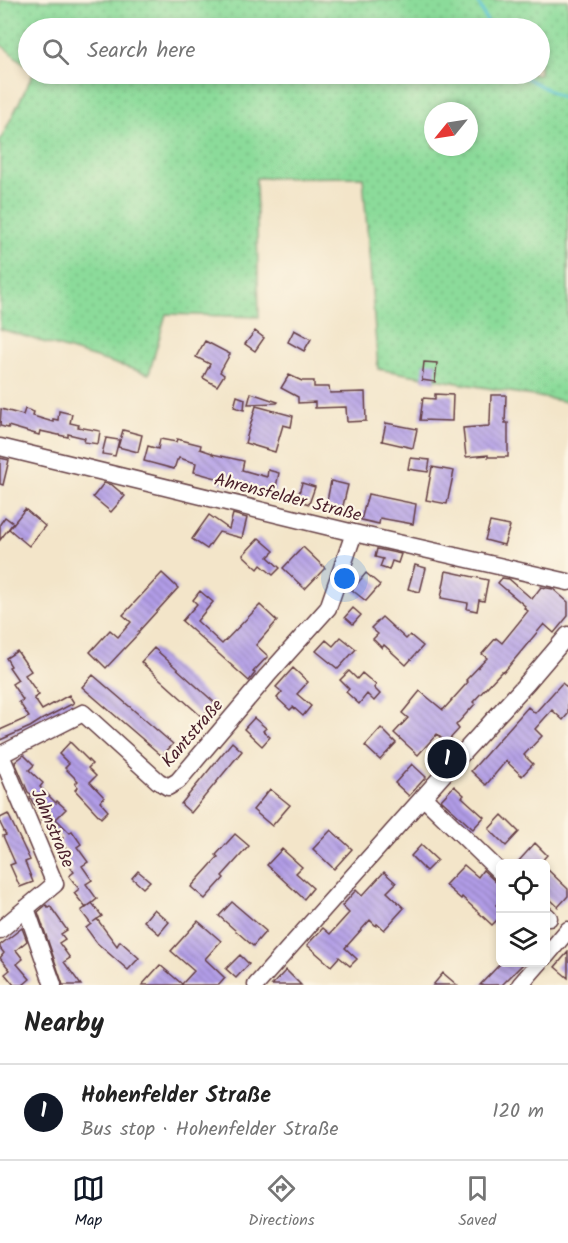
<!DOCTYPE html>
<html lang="en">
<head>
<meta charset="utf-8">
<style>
  body { margin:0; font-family:Kalam,sans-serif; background:#f2f2f2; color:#222 }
  .controls { position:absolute; right:18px; bottom:18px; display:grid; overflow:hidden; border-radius:9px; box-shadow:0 3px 9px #0003 }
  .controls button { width:54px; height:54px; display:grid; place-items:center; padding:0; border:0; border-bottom:2px solid #e0e0e0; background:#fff; color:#222; font:30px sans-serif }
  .compass { position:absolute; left:424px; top:102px; width:54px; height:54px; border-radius:50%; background:#fff; box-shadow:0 3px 9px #0003; rotate:240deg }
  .you { position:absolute; left:345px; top:579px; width:21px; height:21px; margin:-15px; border:4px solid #fff; border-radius:50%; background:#1a73e8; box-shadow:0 0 0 9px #1a73e833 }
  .badge { display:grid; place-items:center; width:39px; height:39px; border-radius:50%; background:#111827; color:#fff; font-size:20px; font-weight:700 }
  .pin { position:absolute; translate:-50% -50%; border:3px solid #fff; box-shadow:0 2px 6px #0006 }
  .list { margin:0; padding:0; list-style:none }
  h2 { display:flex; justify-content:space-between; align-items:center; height:78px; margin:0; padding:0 24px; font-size:26px }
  h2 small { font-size:20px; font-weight:400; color:#767676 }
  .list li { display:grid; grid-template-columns:39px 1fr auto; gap:18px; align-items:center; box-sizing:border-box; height:96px; padding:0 24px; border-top:2px solid #e0e0e0 }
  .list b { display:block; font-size:22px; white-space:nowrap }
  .list p { margin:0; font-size:20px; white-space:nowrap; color:#767676 }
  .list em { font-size:20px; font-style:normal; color:#767676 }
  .icon { flex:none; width:33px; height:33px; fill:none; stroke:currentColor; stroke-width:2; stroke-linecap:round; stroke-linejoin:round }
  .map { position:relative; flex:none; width:568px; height:985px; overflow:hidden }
  .search { position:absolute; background:#fff; box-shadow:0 3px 9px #0003; left:18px; right:18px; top:18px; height:66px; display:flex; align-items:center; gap:15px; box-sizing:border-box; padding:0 21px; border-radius:33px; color:#767676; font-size:22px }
  .sheet { height:174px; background:#fff }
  nav { display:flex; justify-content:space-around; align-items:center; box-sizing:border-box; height:84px; border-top:2px solid #e0e0e0; background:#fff; font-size:16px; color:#767676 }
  nav a { display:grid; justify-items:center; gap:3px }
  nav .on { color:#111827 }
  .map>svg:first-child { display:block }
  .grass { fill:url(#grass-dots); stroke:#6a7d62; stroke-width:1.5; fill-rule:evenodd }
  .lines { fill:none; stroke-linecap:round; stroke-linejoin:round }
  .stream { stroke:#5bc4d7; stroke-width:3 }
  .building { fill:url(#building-back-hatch) }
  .minor-casing { stroke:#633d43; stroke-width:19 }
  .minor { stroke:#fff; stroke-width:16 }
  .labels { text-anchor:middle; stroke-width:4.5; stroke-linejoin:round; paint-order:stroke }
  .street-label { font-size:18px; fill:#4a1f2b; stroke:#fcf5e5 }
</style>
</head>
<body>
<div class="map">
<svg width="568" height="985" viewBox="0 0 568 985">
  <defs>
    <pattern id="grass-dots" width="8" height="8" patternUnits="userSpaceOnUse" patternTransform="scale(1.5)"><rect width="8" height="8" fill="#8bdb9a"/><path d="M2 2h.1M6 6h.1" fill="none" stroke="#79bc85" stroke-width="1.8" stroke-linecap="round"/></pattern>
    <pattern id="building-back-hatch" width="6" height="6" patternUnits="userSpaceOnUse" patternTransform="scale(1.5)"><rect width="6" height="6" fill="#b19ce7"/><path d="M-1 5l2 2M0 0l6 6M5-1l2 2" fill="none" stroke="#927fbb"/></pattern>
  </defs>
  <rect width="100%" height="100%" fill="#fcf5e5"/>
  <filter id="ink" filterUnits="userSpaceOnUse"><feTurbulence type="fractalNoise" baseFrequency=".0167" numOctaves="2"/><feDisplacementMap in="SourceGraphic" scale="12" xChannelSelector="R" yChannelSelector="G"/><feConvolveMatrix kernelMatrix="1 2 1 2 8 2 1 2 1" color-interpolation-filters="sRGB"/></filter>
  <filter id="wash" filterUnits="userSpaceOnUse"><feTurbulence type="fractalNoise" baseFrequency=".008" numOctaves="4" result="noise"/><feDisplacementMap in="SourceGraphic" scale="24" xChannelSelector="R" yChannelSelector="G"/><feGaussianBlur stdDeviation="1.35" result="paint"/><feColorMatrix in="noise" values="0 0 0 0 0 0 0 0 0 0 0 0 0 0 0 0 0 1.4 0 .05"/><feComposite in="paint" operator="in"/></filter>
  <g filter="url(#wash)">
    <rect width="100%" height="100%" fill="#f3e5c9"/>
    <!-- grass -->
    <path class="grass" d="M0,0H568V402L378,369L363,177L256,178L259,317L166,314L149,374L0,329V141L33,74H540V28H28V67L0,44ZM433,111H469V147H433Z"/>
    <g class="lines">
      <!-- stream -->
      <path class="stream" d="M477,0L490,28
        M519,74L568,101"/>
    </g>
    <g id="blocks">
      <!-- building -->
      <path class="building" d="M294,330L311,339L304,351L288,342Z
        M255,331L264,338L255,351L245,344Z
        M205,341L230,354L220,372L224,375L217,386L203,378L210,364L196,357Z
        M424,362L437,363L435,382L422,380Z
        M289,375L302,381H314V387H329L330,393L365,392L366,421L347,422L346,407L315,408V402L298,403V397L281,388Z
        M251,393L278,402L277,403L248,404Z
        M435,394L453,395L452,421L420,420L423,398L435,399Z
        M491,395H506L505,423H508V457H488V455L466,457L463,428L489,426V422H490Z
        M237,396L245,399L244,410L234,407Z
        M256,406L293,416L291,427L283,425L275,452L245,443Z
        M1,409L23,415L25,409L34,412L33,416L53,422V419L58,420L59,411L72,414L70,423L79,425L78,427L100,431L98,444L84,442L85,438L68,434V437L40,431L39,435L8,426V428L0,426Z
        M386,423L417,429L413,448L382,441Z
        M123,430L142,435L138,452L118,447Z
        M106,438L119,440L115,456L102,454Z
        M160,439L176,442L177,439L201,445L200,449L212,453V454L244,461L242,470L267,477L268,470L279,473L274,496L219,483L220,479L194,472L196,463L179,458L178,460H177L174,469L144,461L148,446L158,449Z
        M0,458L9,460L3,485L0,484Z
        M410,458L430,460L428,472L408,469Z
        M432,467L454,471L447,504L426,500Z
        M331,481L348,485L342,510L326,506Z
        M104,483L112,485L125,496L111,512L93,497Z
        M302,483L315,487L309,504L297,500Z
        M368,494L416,504L413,524L380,518L379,524L361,520Z
        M25,509L45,526L29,546L9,529Z
        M233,514L247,518L242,538L219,532L207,549L192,539L209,515L229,529Z
        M5,517L13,523L0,540V524Z
        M490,522L510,526L504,545L485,540Z
        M259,538L274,551L268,557L280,568L273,575L261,565L258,569L243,555Z
        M303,547L325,568L305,589L283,568Z
        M377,549L401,554L398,563L392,561L389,570L380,567L383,559L375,557Z
        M415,565L426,568L420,592L408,589Z
        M446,571L488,580L484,601L479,600L477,611L467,609L468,603L441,598Z
        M162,573L178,588L138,632L139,633L106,668L90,652L110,630L118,637L131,622L123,615Z
        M366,573L380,585L366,601L352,590Z
        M502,578L509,579L532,599L541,587L553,589L568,602V616L554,633L544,624L504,672L502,671L473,702L475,704L456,725L459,729L446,743L437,734L418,755L394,733L408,718L402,713L420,691L443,710L468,682L466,680L487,658L482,654L496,638L502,643L528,611L524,608L525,606L498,583Z
        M200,591L213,602L197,621L222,644L260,605L277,621L256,645L268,656L253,672L255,673L249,681L182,621L197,604L193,600Z
        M353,608L361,615L353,624L345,617Z
        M382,617L406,639L410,635L423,646L406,665L384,645L382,648L373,639L378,634L371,628Z
        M341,637L356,649L338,669L316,651L326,640L333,646Z
        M154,648L215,703L202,717L141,662Z
        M17,651L31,671L25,675L39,695L34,698L42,710L69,695L74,703L41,720L30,727L0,740V730L29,717L19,702L23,700L12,684L18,680L9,667L11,666L6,658Z
        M293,668L308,682L297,694L311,706L303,716L293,707L290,710L277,698L282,692L276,687Z
        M349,671L357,679L362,673L376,685L374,688L380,694L374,701L367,694L359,704L346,692L349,689L340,680Z
        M93,675L173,744L162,756L82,687Z
        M562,683L568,688V714L563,720L552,710L535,729L542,736L524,755L533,764L522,776L506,761L486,785L471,771L528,707L535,713Z
        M254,718L266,728L263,731L270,737L262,746L244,729Z
        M381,728L396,743L380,760L365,746Z
        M70,742L92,764L88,768L96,776L90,782L104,797L100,802L108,811L101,818L75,790L78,787L75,784L78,781L65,768L69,764L59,754Z
        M232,742L242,751L191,813L181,804Z
        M24,755L34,765L29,770L43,783L40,787L56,803L57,801L66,809L56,819L70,833L72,831L81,844L77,847L88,862L82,866L92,880L86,884L97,899L86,908L74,893L79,889L69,876L74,872L63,857L69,853L60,841L63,838L41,819L45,815L33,803L30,797L32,795L28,792L15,762Z
        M412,764L426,777L409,796L395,783Z
        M454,786L464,795L462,797L484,817L473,829L441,800Z
        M270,789L290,805L272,826L253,810Z
        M8,814L30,860L25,862L33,882L20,887L10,865L15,863L3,836L6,835L0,823V818Z
        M502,815L519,832L506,846L489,829Z
        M331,830L352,849L334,869L313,849Z
        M235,834L249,846L222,876L224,878L205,899L191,887L218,857L216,855Z
        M535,843L547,855L539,864H516Z
        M421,845L437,860L426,871L411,856Z
        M282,849L302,867L296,873L313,888L304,899L267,865Z
        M464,865L478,877L483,870L501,887V900L496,905L501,910V916L492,925L462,897L461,899L445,885Z
        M546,868L568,889V896L558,907L546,895Z
        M138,871L150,881L143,888L132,878Z
        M384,872L396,883L387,892L404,908L384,930L377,924L376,926L370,920L345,948L357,959L350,966L339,957L331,966L307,945L323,928L330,934L349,913L342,906L356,890L362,896Z
        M232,902L266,931L253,946L219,916Z
        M92,903L102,916L93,922L97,919L117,946L120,941L139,958L128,970L97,943L86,928L91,924L81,911Z
        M46,905L48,907L50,906L67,930L61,934L65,939L59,943L70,958L64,962L81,985H63L38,912Z
        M154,909L169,922L159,934L144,921Z
        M198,921L221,941L205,959L225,978L219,985H142L160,965L182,984L194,971L171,951Z
        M22,928L27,941L16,950L23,959L17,964L30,979L23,985H14L5,974L10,970L0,958L4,953L0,948V945Z
        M568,952V978L555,967Z
        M240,955L249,964L236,978L226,969Z
        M501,963H524L502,985H480Z
        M286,970L301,985H272Z
        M443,973L457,985H433Z"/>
    </g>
  </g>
  <g filter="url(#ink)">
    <use href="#blocks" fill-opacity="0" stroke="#633d43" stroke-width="1.5"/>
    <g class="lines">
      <defs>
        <path id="minor" d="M0,447L354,533L568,582
          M0,755L83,713L158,781L168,787L178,781L267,676L328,608L354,533
          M423,797L500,872
          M26,908L53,985
          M546,915L549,918
          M0,930L55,884L1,755
          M546,956L568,930
          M256,985L450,767L527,683L568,635
          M520,985L540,962"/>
      </defs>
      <!-- minor casing -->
      <use href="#minor" class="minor-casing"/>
      <!-- minor -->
      <use href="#minor" class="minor"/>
    </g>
  </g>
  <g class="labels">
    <!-- street labels -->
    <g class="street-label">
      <text transform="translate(288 497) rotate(14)" y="6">Ahrensfelder Straße</text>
      <text transform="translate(192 733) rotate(-49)" y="6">Kantstraße</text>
      <text transform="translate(53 828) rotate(67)" y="6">Jahnstraße</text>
    </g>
  </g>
</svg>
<div class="controls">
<button><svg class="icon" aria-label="locate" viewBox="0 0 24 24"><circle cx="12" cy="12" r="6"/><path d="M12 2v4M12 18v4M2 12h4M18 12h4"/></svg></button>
<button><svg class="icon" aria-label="layers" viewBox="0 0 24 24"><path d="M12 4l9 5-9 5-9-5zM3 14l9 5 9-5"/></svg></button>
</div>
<svg class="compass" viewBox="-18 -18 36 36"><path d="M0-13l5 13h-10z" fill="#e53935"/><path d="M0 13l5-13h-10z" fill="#767676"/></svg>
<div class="you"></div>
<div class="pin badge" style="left:447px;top:759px">1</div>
<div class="search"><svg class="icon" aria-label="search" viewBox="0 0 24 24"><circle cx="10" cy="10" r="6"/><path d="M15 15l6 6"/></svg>Search here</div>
</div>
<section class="sheet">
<h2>Nearby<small></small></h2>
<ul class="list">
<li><span class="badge">1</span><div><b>Hohenfelder Straße</b><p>Bus stop · Hohenfelder Straße</p></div><em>120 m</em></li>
</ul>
</section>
<nav>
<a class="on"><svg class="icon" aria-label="map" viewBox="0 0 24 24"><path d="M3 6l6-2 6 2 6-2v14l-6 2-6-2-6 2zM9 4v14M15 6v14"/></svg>Map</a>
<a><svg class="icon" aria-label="directions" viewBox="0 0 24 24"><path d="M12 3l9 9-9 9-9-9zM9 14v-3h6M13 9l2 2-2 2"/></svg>Directions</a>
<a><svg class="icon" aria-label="saved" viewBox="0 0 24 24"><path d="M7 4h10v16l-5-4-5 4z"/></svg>Saved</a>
</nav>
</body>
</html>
